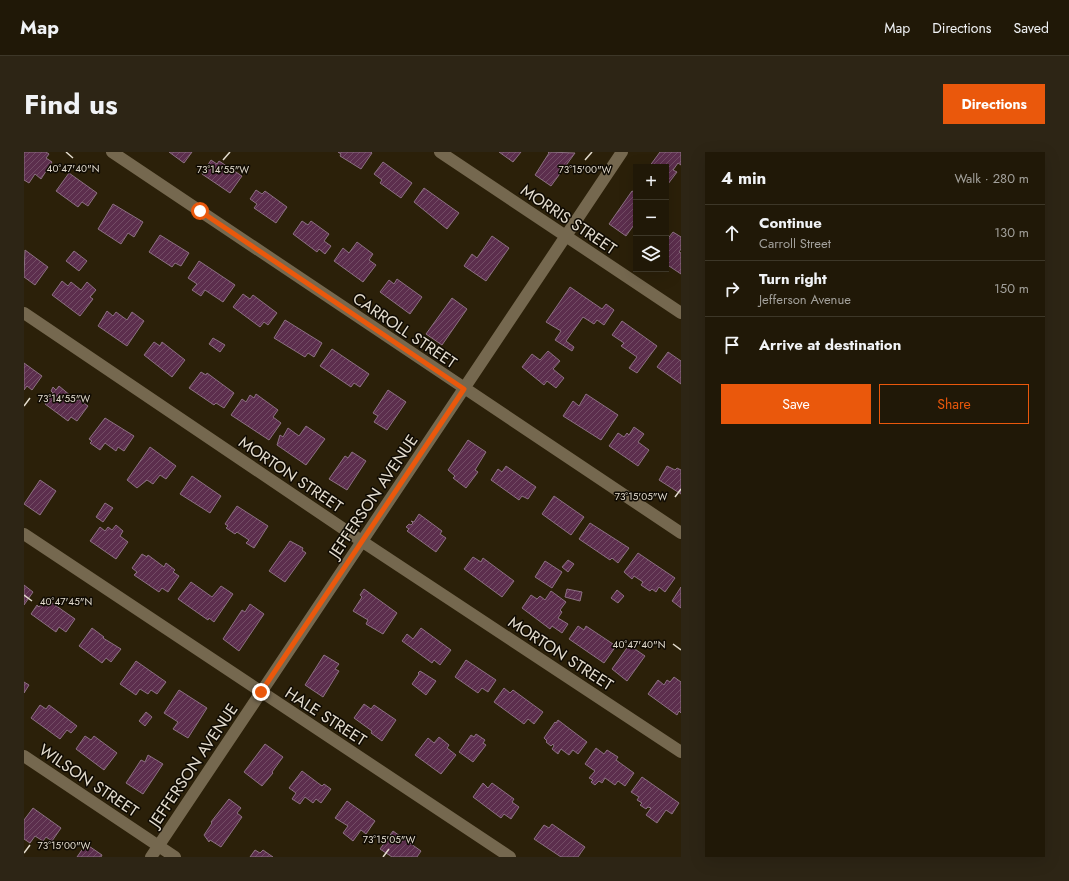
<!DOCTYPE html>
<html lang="en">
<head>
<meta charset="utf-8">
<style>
  body { margin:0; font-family:Jost,sans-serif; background:#2d2515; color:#f1f3f6 }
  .controls { position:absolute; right:12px; top:12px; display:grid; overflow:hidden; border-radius:0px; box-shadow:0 4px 16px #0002 }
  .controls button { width:36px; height:36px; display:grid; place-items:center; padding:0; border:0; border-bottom:1px solid #3d3728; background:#201807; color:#f1f3f6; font:20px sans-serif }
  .stop { position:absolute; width:12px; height:12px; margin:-9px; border:3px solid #ea580c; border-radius:50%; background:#fff }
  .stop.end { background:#ea580c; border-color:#fff; box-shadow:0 1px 4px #0008 }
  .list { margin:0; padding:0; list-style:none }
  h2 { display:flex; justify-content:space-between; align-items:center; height:52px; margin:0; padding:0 16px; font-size:17px }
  h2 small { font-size:13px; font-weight:400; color:#a2a09b }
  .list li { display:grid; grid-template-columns:26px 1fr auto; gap:12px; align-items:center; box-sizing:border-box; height:56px; padding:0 16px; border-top:1px solid #3d3728 }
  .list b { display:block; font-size:15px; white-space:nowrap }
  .list p { margin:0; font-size:13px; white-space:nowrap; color:#a2a09b }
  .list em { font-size:13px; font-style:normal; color:#a2a09b }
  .actions { display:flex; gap:8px; padding:12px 16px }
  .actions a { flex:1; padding:9px 0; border:1px solid #ea580c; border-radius:0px; text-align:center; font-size:14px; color:#ea580c }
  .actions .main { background:#ea580c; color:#fff }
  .icon { flex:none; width:22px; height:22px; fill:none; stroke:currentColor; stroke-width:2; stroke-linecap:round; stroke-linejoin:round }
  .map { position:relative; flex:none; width:657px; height:705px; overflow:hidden; border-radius:0px }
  header { display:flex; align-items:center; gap:24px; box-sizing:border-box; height:56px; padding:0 20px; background:#201807; border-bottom:1px solid #3d3728 }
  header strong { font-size:19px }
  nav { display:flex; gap:22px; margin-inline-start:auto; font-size:14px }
  .intro { display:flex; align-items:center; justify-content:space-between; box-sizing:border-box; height:96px; padding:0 24px }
  h1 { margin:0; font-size:28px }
  .button { padding:10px 18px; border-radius:0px; background:#ea580c; color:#fff; font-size:14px; font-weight:700 }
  main { display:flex; gap:24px; padding:0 24px }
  aside { flex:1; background:#201807; border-radius:0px; box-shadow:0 4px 16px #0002 }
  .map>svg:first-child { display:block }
  .building { fill:url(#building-hatch); stroke:#8c7182 }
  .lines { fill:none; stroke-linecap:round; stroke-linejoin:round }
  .minor { stroke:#75684f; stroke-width:12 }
  .route { stroke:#ea580c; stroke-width:5 }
  .ticks { fill:none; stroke:#e3dcce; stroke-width:1.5 }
  .labels { text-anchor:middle; stroke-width:3; stroke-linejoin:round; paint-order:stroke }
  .street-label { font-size:16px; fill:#e3dcce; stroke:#100b03 }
  .ticks-label { font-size:10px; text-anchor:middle; fill:#e3dcce; stroke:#100b03; stroke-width:3; stroke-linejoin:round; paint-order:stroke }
</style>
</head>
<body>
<header>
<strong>Map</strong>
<nav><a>Map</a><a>Directions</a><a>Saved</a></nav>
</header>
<div class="intro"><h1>Find us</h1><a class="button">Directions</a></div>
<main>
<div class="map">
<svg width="657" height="705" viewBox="0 0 657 705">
  <defs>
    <pattern id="building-hatch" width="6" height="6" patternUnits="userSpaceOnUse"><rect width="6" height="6" fill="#5c2e4d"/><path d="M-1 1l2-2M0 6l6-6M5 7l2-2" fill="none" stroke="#734c65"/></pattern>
  </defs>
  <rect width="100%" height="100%" fill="#2b2009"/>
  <!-- building -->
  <path class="building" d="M0,0H22L25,2L22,6L28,10L17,27L11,22L5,31L0,28Z
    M145,0H168L160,11Z
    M314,0H347L348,1L337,17L316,4L317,2Z
    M475,0H497L489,10Z
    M524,0L551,1L527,34L511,23L525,1Z
    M636,0H657V13L654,11L649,18L653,20L644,32L642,30V15H625Z
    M187,8L193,12L195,9L218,24L206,41L178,22Z
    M359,10L388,31L377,46L356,31L358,28L350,22Z
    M45,21L73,41L64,54L58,50L54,55L32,39Z
    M400,36L435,61L423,77L390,50Z
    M232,38L238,42L241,39L263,55L252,71L230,56L233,52L226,47Z
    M608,39L612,41V70L602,84L585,72Z
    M89,52L119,70L110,85L104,81L97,92L74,77Z
    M278,69L284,73L287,69L305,82L300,89L307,94L301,102L295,97L293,100L269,82Z
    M649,80L657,85V97L655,100L657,101V122L642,112V89Z
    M136,83L165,101L157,114L151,111L148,115L125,100Z
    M468,84L485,96L462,129L440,114L448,102L453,106Z
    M333,90L349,102L345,108L352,113L339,130L310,109L319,96L325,101Z
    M1,98L24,115L11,133L0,125Z
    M50,99L63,109L55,119L42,109Z
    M175,109L211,133L199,150L181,138L177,144L168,138L173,132L164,126Z
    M373,127L398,145L386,162L356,140L365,128L370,132Z
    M38,129L44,134L47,130L57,138L63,130L72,138L66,145L69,147L56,164L28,143Z
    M546,135L578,157L582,152L590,158L580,173L573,168L570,172L559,165L542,189L550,195L548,199L531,188L537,179L522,170Z
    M219,142L226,147L229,143L253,161L244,173L240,170L236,175L209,155Z
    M428,146L443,157L418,193L402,182Z
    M83,159L89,164L92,160L103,168L108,160L120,169L103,194L74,174Z
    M261,168L298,191L290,205L284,201L281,205L250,186Z
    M598,169L633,194L613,221L605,216L613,205L597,194L600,191L588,183Z
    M189,186L201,193L196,200L185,192Z
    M130,190L136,194L138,190L161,208L148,225L120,203Z
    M308,197L345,222L336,235L330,231L327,235L296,214Z
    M524,199L536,209L529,217L540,226L532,236L523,229L520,233L498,215L508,202L516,208Z
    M644,200L657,209V232L633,215Z
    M0,211L18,224L8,238L3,234L0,238Z
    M177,220L182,223L183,221L210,241L200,256L192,251L190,253L165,236Z
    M35,234L53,249L54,247L64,254L53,269L47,265L44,269L21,252L29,241L27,239L29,235L32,238Z
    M364,238L382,250L363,278L350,270L354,264L349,261Z
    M232,242L254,258L249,265L257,271L245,288L207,263L218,247L222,250L226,243L230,246Z
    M562,242L594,263L577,288L539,264L549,249L555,254Z
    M81,266L110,284L100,299L94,295L92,299L81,291L76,298L66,291L68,289L65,287Z
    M282,274L301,287L282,313L253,293L256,283L259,285L264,276L275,284Z
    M610,275L620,282L614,290L625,298L614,314L585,294L594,281L600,285L603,281L605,283Z
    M444,288L462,300L451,318L454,320L442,336L429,326L431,324L424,318Z
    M126,295L152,314L142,327L136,323L129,332L123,328L113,336L103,328Z
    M328,300L342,309L323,338L305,327L321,304L324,306Z
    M482,314L512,335L504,347L498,344L495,348L467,328L474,317L478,320Z
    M643,314L651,318L653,316L657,318V342L635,328Z
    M168,324L197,344L186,361L156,342Z
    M16,328L32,339L16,363L0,352Z
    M530,344L560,365L547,383L518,362Z
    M81,351L89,356L79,370L72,365Z
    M213,354L244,374L230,396L222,391L225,388L213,380L211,382L202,376L204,374L201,372Z
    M395,362L418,379L416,382L422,386L412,400L383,379L385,377L382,375L385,372L387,373L389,371L387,369L390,370Z
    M566,371L605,396L594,411L588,406L586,408L555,387Z
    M92,373L99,379L96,384L104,390L92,407L66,389L76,375L81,379L84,375L88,378Z
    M266,389L279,396L278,398L282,401L261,430L245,419Z
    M614,401L651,426L641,440L635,435L632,440L628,437L626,439L617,433L619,430L610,424L608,427L600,420Z
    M118,402L123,405L124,403L140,415L142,411L151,418L149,420L155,424L144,440L138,436L135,440L110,423L113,420L108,416Z
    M449,405L457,410L459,406L490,429L478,445L440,417Z
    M544,408L550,412L544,420L538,415Z
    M521,409L538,420L528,436L511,425Z
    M167,430L188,445L197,434L209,442L190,470L185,466L184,468L154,447Z
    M0,433L9,440L0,453Z
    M657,435V456L648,449Z
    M340,437L373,461L359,482L342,472L344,468L329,459L338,445L336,443Z
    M543,437L558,440L556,449L541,445Z
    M593,438L600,444L594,451L587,446Z
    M527,439L542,450L536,458L538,460L534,466L544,472L538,481L528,474L526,477L498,456L507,443L513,447L516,444L521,448Z
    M21,446L51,467L42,480L35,475L32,480L7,462L13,453L15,455Z
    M226,452L240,462L215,499L199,487L218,458L221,460Z
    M554,474L560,478L562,474L592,494L580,511L545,487Z
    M68,476L80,485L79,486L97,497L87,510L82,506L78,511L55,494Z
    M397,476L427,498L416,513L410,508L408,511L378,489L383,482L389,487Z
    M605,493L621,504L603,529L588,517Z
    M300,503L315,512L311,517L315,519L299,545L281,533Z
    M442,508L472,528L464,540L458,536L454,541L431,525Z
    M112,509L142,530L133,542L127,538L124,542L116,537L112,543L96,532Z
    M396,519L412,529L402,543L388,532L395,522L394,521Z
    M650,525L657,530V561L655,559L653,563L624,542L634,528L640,533L643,528L646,530Z
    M0,530L5,533L0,541Z
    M480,536L486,541L489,538L519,560L510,572L504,567L500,572L470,550Z
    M155,538L183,556L164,586L149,577L154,570L140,561Z
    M340,552L347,557L350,553L372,568L358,589L347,581L348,579L330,566Z
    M16,553L22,557L25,553L53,574L47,581L43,578L36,587L7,566Z
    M122,560L128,565L121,574L115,569Z
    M534,568L563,590L554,602L549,598L545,603L537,597L534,602L528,597L530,594L529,592L527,594L522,590L523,589L520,586L531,570L532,571Z
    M452,582L461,588L459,591L462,593L449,610L435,600L447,583L450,585Z
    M61,584L67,588L70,584L93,601L80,618L52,597Z
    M415,585L425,593L423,596L432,603L417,622L391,603L404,586L410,591Z
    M241,592L259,605L248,620L249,621L238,634L220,620Z
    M572,596L580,602L583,598L594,605L592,608L610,621L601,634L594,629L591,633L581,626L578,631L575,629L571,633L567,630L569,628L565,626L571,619L561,612Z
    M124,603L139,612L119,642L102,631L117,608L121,610Z
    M278,619L298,634L300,632L307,637L297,651L292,647L289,651L281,645L276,652L268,647L272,641L265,636Z
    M618,625L655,651L648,662L642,658L633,671L622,663L627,656L624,655L622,657L616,653L618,651L613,648L615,645L607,640Z
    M459,631L464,636L468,631L490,647L488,650L495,655L487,667L480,662L477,666L449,645Z
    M205,647L217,656L213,661L218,665L197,695L186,688L185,690L180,683L188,671L187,670Z
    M323,649L351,669L342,682L337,678L329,689L319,681L324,674L311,666Z
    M9,656L37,676L28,689L22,685L19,689L11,684L6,691L0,687V668Z
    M528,672L561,695L554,705H537L510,687L520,673L525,676Z
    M369,679L397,699L393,705H368L356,697Z
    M62,692L78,703L77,705H53Z
    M231,698L236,701L239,698L249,705H226Z"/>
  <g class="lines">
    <!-- minor -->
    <path class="minor" d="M88,0L657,381
      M416,0L657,161
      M0,161L339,390L657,600
      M0,382L486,705
      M0,604L151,705
      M127,705L598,0"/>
  </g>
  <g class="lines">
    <!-- route -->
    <path class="route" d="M176,59L440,237L237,540"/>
  </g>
  <!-- ticks -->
  <path class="ticks" d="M42,0L49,6M199,8L206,0M561,8L568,0M0,254L6,246M651,345L657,337M0,443L8,449M649,492L657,498M0,701L6,693M359,705L365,697"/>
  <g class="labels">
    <!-- street labels -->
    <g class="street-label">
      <text transform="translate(545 67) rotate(34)" y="6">MORRIS STREET</text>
      <text transform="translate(381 178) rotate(34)" y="6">CARROLL STREET</text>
      <text transform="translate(267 322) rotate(34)" y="6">MORTON STREET</text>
      <text transform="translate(349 344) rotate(-56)" y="6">JEFFERSON AVENUE</text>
      <text transform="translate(537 501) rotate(33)" y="6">MORTON STREET</text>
      <text transform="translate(302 564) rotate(33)" y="6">HALE STREET</text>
      <text transform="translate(169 613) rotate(-56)" y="6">JEFFERSON AVENUE</text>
      <text transform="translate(65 628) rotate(34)" y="6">WILSON STREET</text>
    </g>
  </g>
  <g class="ticks-label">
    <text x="49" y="20">40°47'40"N</text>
    <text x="199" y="21">73°14'55"W</text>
    <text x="561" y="21">73°15'00"W</text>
    <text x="40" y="250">73°14'55"W</text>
    <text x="617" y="348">73°15'05"W</text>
    <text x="42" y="453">40°47'45"N</text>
    <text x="615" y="496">40°47'40"N</text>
    <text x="365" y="691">73°15'05"W</text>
    <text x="40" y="697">73°15'00"W</text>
  </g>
</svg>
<div class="controls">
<button>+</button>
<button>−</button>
<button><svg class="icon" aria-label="layers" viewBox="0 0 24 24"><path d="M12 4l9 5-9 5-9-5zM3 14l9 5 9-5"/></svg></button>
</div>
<div class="stop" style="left:176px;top:59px"></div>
<div class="stop end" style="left:237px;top:540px"></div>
</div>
<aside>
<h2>4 min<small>Walk · 280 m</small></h2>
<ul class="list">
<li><svg class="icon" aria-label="ahead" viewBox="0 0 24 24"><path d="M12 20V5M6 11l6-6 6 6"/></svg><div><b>Continue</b><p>Carroll Street</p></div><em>130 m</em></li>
<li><svg class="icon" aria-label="right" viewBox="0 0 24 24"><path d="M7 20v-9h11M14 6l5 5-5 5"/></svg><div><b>Turn right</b><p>Jefferson Avenue</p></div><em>150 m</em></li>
<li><svg class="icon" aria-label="arrive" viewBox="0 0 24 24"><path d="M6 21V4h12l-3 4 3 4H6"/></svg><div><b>Arrive at destination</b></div></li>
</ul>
<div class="actions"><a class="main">Save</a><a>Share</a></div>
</aside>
</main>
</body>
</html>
